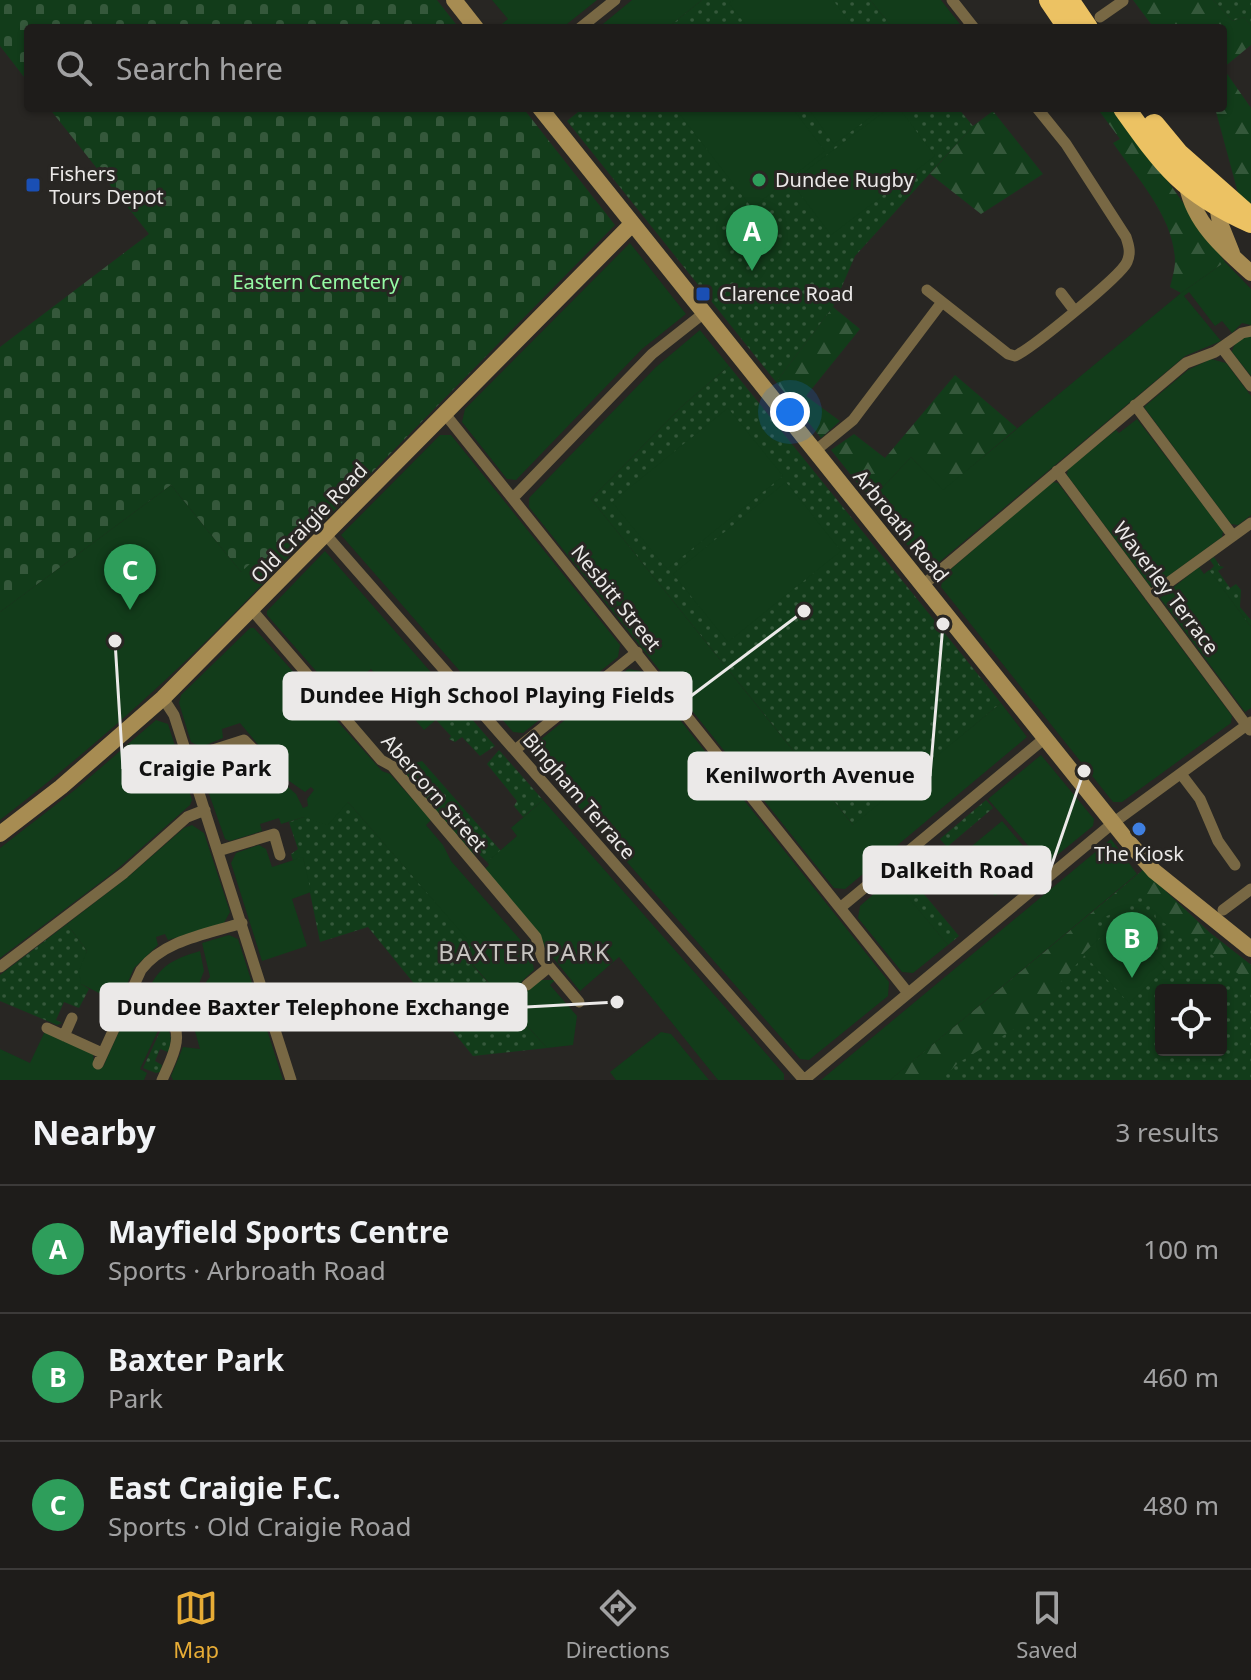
<!DOCTYPE html>
<html lang="en">
<head>
<meta charset="utf-8">
<style>
  body { margin:0; font-family:"Noto Sans",sans-serif; background:#262523; color:#f1f3f6 }
  .controls { position:absolute; right:24px; bottom:24px; display:grid; overflow:hidden; border-radius:8px; box-shadow:0 2px 6px #0004 }
  .controls button { width:72px; height:72px; display:grid; place-items:center; padding:0; border:0; border-bottom:2px solid #3c3a39; background:#1e1c1a; color:#f1f3f6; font:40px sans-serif }
  .you { position:absolute; left:790px; top:412px; width:28px; height:28px; margin:-20px; border:6px solid #fff; border-radius:50%; background:#1a73e8; box-shadow:0 0 0 12px #1a73e833 }
  .badge { display:grid; place-items:center; width:52px; height:52px; border-radius:50%; background:#e7ac36; color:#fff; font-size:26px; font-weight:700 }
  .pin { position:absolute; translate:-50% -66px; filter:drop-shadow(0 2px 4px #0008) }
  .pin::after { content:''; position:absolute; top:42px; width:28px; height:24px; background:inherit; clip-path:polygon(0 0,100% 0,50% 100%) }
  .list { margin:0; padding:0; list-style:none }
  h2 { display:flex; justify-content:space-between; align-items:center; height:104px; margin:0; padding:0 32px; font-size:34px }
  h2 small { font-size:26px; font-weight:400; color:#a1a1a2 }
  .list li { display:grid; grid-template-columns:52px 1fr auto; gap:24px; align-items:center; box-sizing:border-box; height:128px; padding:0 32px; border-top:2px solid #3c3a39 }
  .list b { display:block; font-size:30px; white-space:nowrap }
  .list p { margin:0; font-size:26px; white-space:nowrap; color:#a1a1a2 }
  .list em { font-size:26px; font-style:normal; color:#a1a1a2 }
  .icon { flex:none; width:44px; height:44px; fill:none; stroke:currentColor; stroke-width:2; stroke-linecap:round; stroke-linejoin:round }
  .map { position:relative; flex:none; width:1251px; height:1080px; overflow:hidden }
  .search { position:absolute; background:#1e1c1a; box-shadow:0 2px 6px #0004; left:24px; right:24px; top:24px; height:88px; display:flex; align-items:center; gap:20px; box-sizing:border-box; padding:0 28px; border-radius:8px; color:#a1a1a2; font-size:30px }
  .sheet { height:488px; background:#1e1c1a }
  nav { display:flex; justify-content:space-around; align-items:center; box-sizing:border-box; height:112px; border-top:2px solid #3c3a39; background:#1e1c1a; font-size:22px; color:#a1a1a2 }
  nav a { display:grid; justify-items:center; gap:4px }
  nav .on { color:#e7ac36 }
  .map>svg:first-child { display:block }
  .grass { fill:url(#grass-dots); fill-rule:evenodd }
  .forest { fill:url(#forest-firs) }
  .cemetery { fill:url(#cemetery-stones) }
  .garden { fill:#123c1a }
  .lines { fill:none; stroke-linecap:round; stroke-linejoin:round }
  .street { stroke:#786844; stroke-width:11 }
  .secondary { stroke:#a78c52; stroke-width:16 }
  .highway { stroke:#ecc263; stroke-width:22 }
  .leisure-dot { fill:#2e9e5b; stroke:#282623; stroke-width:3 }
  .transit-dot { fill:#1a4fb4; stroke:#282623; stroke-width:3 }
  .shop-dot { fill:#3f7fe0; stroke:#282623; stroke-width:3 }
  .labels { text-anchor:middle; stroke-width:6; stroke-linejoin:round; paint-order:stroke }
  .poi-label { font-size:20px; fill:#ebe9e8; stroke:#282623; text-anchor:start }
  .park-label { font-size:20px; fill:#95fba4; stroke:#282623 }
  .street-label { font-size:20px; fill:#ebe9e8; stroke:#282623 }
  .quarter-label { font-size:24px; letter-spacing:2px; fill:#c7c4c0; stroke:#282623 }
  .leader { fill:none; stroke:#ebe9e8; stroke-width:3 }
  .callout-dot { fill:#ebe9e8; stroke:#282623; stroke-width:3 }
  .callout { fill:#ebe9e8; stroke:#ebe9e8; stroke-width:3 }
  .callout-label { font-size:22px; text-anchor:middle; font-weight:bold; fill:#111 }
</style>
</head>
<body>
<div class="map">
<svg width="1251" height="1080" viewBox="0 0 1251 1080">
  <defs>
    <pattern id="grass-dots" width="8" height="8" patternUnits="userSpaceOnUse" patternTransform="scale(2)"><rect width="8" height="8" fill="#123c1a"/><path d="M2 2h.1M6 6h.1" fill="none" stroke="#35583b" stroke-width="1.8" stroke-linecap="round"/></pattern>
    <pattern id="forest-firs" width="22" height="20" patternUnits="userSpaceOnUse" patternTransform="scale(2)"><rect width="22" height="20" fill="#123c1a"/><path d="M5 1l3.5 6h-7zM16 11l3.5 6h-7z" fill="#35583b"/></pattern>
    <pattern id="cemetery-stones" width="16" height="16" patternUnits="userSpaceOnUse" patternTransform="scale(2)"><rect width="16" height="16" fill="#123c1a"/><path d="M2 7V4a2 2 0 0 1 4 0v3zM10 15v-3a2 2 0 0 1 4 0v3z" fill="#35583b"/></pattern>
  </defs>
  <rect width="100%" height="100%" fill="#282623"/>
  <!-- grass -->
  <path class="grass" d="M702,0H870L893,28H667Z
    M1213,0H1251V26L1244,17L1233,21Z
    M583,108H958L973,126L855,256L833,307L776,382L567,121Z
    M729,366L1001,703L854,826L591,499L681,407Z
    M1214,557L1220,566L1224,567L1218,571L1230,588L1236,584L1241,590L1240,607L1251,620V627L1209,571L1214,566L1210,560Z
    M457,702L495,746L480,756L462,737L455,742L449,739L451,736L436,720Z
    M499,750L543,800L523,817L514,806L517,801L487,764Z
    M422,761L501,851L487,862L478,853L472,858L401,771L402,767Z
    M986,800L993,808L947,847L940,839Z
    M348,802L482,955L472,965L547,1048L473,1056L368,927L320,942L303,858L293,861L291,854L298,849L289,822Z
    M903,869L959,936L948,945L892,879Z
    M1143,870L1209,932L1251,965V1080H890ZM1161,990H1221V1050H1161Z
    M67,924L87,951L81,984L89,989L79,1008L64,1002L56,1020L62,1023L57,1025L0,1001V975Z
    M164,1023C172,1032 172,1042 168,1052L160,1049L155,1061L162,1065L160,1072L156,1073L143,1068Z"/>
  <!-- forest -->
  <path class="forest" d="M1133,0H1213L1233,21L1244,17L1251,26V45L1223,68L1251,108V204L1238,193L1215,108H1223V28H1154Z
    M1097,108H1116L1225,262L1181,293L1170,287C1172,279 1175,269 1175,261C1174,217 1137,178 1113,143L1120,139Z
    M993,111L1043,174L981,214L930,174L973,126Z
    M833,307L860,329L806,396L840,421L821,438L776,382Z
    M955,375L1017,428L943,491L911,457L871,500L831,450L854,434L885,458Z
    M1143,870L1209,932L1188,938L1156,918L1152,899L1129,894L1124,909L1097,920V938L1084,956L1024,1023L958,1063L941,1080H890Z
    M1214,936L1251,965V983L1208,952Z"/>
  <!-- cemetery -->
  <path class="cemetery" d="M0,0H437L459,28H28V82L0,46Z
    M49,108H523L615,225L269,577L257,564L241,572L171,485L0,612V347L149,234Z"/>
  <!-- garden -->
  <path class="garden" d="M492,0H597L562,28H497L508,19Z
    M632,0H702L667,28H598Z
    M734,0H833L854,28H748L729,3Z
    M870,0H941L963,28H893Z
    M675,108H792L825,151L752,208Z
    M808,108H883L834,144Z
    M889,108H899L935,156L831,235L791,182Z
    M630,243L686,314L642,349L516,480L507,479L462,422L465,409Z
    M1225,262L1251,289V325L1242,323L1232,333L1222,321L1215,326L1189,292L1184,296L1221,341L1185,356L931,569L926,568L871,500L911,457L943,490L1181,293Z
    M700,330L729,366L681,407L591,499L853,825L1001,703L1027,737L845,889L834,888L529,507V498L656,367Z
    M1251,335V376L1232,352C1234,341 1242,339 1251,335Z
    M1211,359L1226,363L1251,396V515L1238,525L1231,524L1144,407L1188,370Z
    M728,408L783,476L667,569L612,502Z
    M1137,419L1223,531L1222,537L1153,587L1150,586L1067,475L1068,469L1116,430L1119,433Z
    M440,435H451L620,645L618,657L523,733L513,732L341,535Z
    M786,482L841,551L728,642L673,574Z
    M1052,482L1058,483L1232,716L1231,723L1122,802H1113L941,587L943,576Z
    M171,485L241,572L251,563L257,564L269,577C186,665 96,746 0,820V612Z
    M325,551L457,702L424,730L371,669L337,695L267,615V611Z
    M1199,567L1204,574L1209,570L1251,627V708L1245,712L1160,598Z
    M250,628H254L382,771L390,774L431,820L426,825L443,845L451,861L517,936L524,944L529,939L534,970L521,982L528,990L541,980H555L550,985L577,1016L573,1045L547,1048L472,964L481,955L348,802L328,825L304,817L281,824L279,818L260,824L262,831L230,841L225,839L201,771L204,760L230,754L235,768L259,761L296,794L303,808L308,806L307,799L314,790L311,787L305,792L279,774L265,756L266,754L240,723L222,729L223,738L201,747L191,742L179,703L181,695Z
    M628,669L641,671L889,982L888,996L809,1060L800,1059L533,755L534,745Z
    M156,720L168,724L192,800L190,805L114,872L0,958V848L76,789Z
    M1041,755L1094,819L1093,826L1045,865L988,799Z
    M543,800L784,1074V1080H718L619,957L580,991L483,871L489,865L487,862L517,836L511,828Z
    M1002,821L1036,861L995,896L961,855Z
    M192,825L204,833L230,912L224,923L168,940L165,934L156,937L158,945L134,968L119,1003L81,984L79,971L87,951L67,924L128,877L184,828Z
    M1111,839L1137,874L890,1080H821Z
    M259,845L266,849L272,867L303,857L311,892L292,899L307,946L262,961L231,863L236,853Z
    M892,878L948,945L913,973L902,972L858,918L860,906Z
    M1119,920L1165,969L1129,1003L1083,954Z
    M229,935L238,939L283,1080H173L171,1076L183,1047L200,1049L191,1017L178,1021L173,1014C184,999 199,993 210,977L202,943Z
    M200,951L204,971L197,989L180,997L173,1005L167,1002L163,1007L145,998C157,967 170,960 200,951Z
    M137,1009L162,1022L140,1069L147,1073L144,1080H0V1049L30,1063L45,1031L93,1054L94,1063L103,1067L127,1014Z
    M661,1032L671,1034L709,1080H616L610,1072Z"/>
  <g class="lines">
    <!-- street -->
    <path class="street" d="M952,0L974,28
      M1100,17L1123,1
      M580,28L615,0
      M927,290L1008,354L1015,356C1031,349 1121,276 1127,262C1131,253 1129,246 1126,237L1066,144L1037,108
      M1061,293L1074,310
      M1222,348L1251,386
      M1135,405L1233,536
      M445,414L908,993
      M815,451L853,420L942,302
      M1057,471L1250,730
      M513,498L652,354L704,313
      M326,535L804,1080
      M923,585L1186,363L1215,352L1242,333L1251,331
      M1150,596L1251,523
      M252,610L381,760L392,766L536,937L542,958L579,1002
      M163,698L174,715L291,1080
      M515,750L637,652
      M188,758L244,740L261,757
      M1181,774L1200,799L1218,841L1235,865
      M218,851L274,834L280,855
      M840,908L1045,738
      M1223,910L1251,889
      M0,967L124,873L187,817L205,810
      M527,985L549,967
      M128,998C181,1022 188,1025 162,1080
      M47,1028L102,1053
      M64,1036L72,1018
      M98,1064L141,970C164,940 207,934 242,923
      M804,1080L1113,823L1251,722"/>
    <!-- secondary -->
    <path class="secondary" d="M454,0L476,28
      M540,108L1126,839L1154,871L1251,949
      M1187,186C1194,223 1224,249 1251,273
      M1216,199L1220,223L1232,253
      M0,834L61,787L163,698L632,224"/>
    <!-- highway -->
    <path class="highway" d="M1050,0L1069,28
      M1068,0L1087,28
      M1124,108C1166,167 1184,192 1251,222
      M1154,125L1178,154L1247,215"/>
  </g>
  <!-- markers -->
  <circle class="leisure-dot" cx="759" cy="180" r="8"/>
  <g class="transit-dot">
    <rect x="25" y="177" width="16" height="16" rx="4"/>
    <rect x="695" y="286" width="16" height="16" rx="4"/>
  </g>
  <circle class="shop-dot" cx="1139" cy="829" r="8"/>
  <g class="labels">
    <!-- poi labels -->
    <g class="poi-label">
      <text x="49" y="181">Fishers<tspan x="49" dy="23">Tours Depot</tspan></text>
      <text x="775" y="187">Dundee Rugby</text>
      <text x="719" y="301">Clarence Road</text>
      <text x="1139" y="861" text-anchor="middle">The Kiosk</text>
    </g>
    <!-- park labels -->
    <g class="park-label">
      <text x="316" y="289">Eastern Cemetery</text>
    </g>
    <!-- street labels -->
    <g class="street-label">
      <text transform="translate(309 523) rotate(-46)" y="7">Old Craigie Road</text>
      <text transform="translate(901 526) rotate(51)" y="7">Arbroath Road</text>
      <text transform="translate(1166 588) rotate(53)" y="7">Waverley Terrace</text>
      <text transform="translate(616 598) rotate(51)" y="7">Nesbitt Street</text>
      <text transform="translate(434 793) rotate(49)" y="7">Abercorn Street</text>
      <text transform="translate(579 796) rotate(49)" y="7">Bingham Terrace</text>
    </g>
    <!-- quarter labels -->
    <g class="quarter-label">
      <text x="525" y="961">BAXTER PARK</text>
    </g>
  </g>
  <!-- callouts -->
  <path class="leader" d="M804 611L691 696M115 641L123 769M943 624L930 776M1084 771L1050 870M617 1002L526 1007"/>
  <g class="callout-dot">
    <circle cx="804" cy="611" r="8"/>
    <circle cx="115" cy="641" r="8"/>
    <circle cx="943" cy="624" r="8"/>
    <circle cx="1084" cy="771" r="8"/>
    <circle cx="617" cy="1002" r="8"/>
  </g>
  <g class="callout">
    <rect x="284" y="673" width="407" height="46" rx="8"/>
    <rect x="123" y="746" width="164" height="46" rx="8"/>
    <rect x="689" y="753" width="241" height="46" rx="8"/>
    <rect x="864" y="847" width="186" height="46" rx="8"/>
    <rect x="101" y="984" width="425" height="46" rx="8"/>
  </g>
  <g class="callout-label">
    <text x="487" y="703">Dundee High School Playing Fields</text>
    <text x="205" y="776">Craigie Park</text>
    <text x="810" y="783">Kenilworth Avenue</text>
    <text x="957" y="878">Dalkeith Road</text>
    <text x="313" y="1015">Dundee Baxter Telephone Exchange</text>
  </g>
</svg>
<div class="controls">
<button><svg class="icon" aria-label="locate" viewBox="0 0 24 24"><circle cx="12" cy="12" r="6"/><path d="M12 2v4M12 18v4M2 12h4M18 12h4"/></svg></button>
</div>
<div class="you"></div>
<div class="pin badge" style="left:752px;top:271px;background:#2e9e5b">A</div>
<div class="pin badge" style="left:1132px;top:978px;background:#2e9e5b">B</div>
<div class="pin badge" style="left:130px;top:610px;background:#2e9e5b">C</div>
<div class="search"><svg class="icon" aria-label="search" viewBox="0 0 24 24"><circle cx="10" cy="10" r="6"/><path d="M15 15l6 6"/></svg>Search here</div>
</div>
<section class="sheet">
<h2>Nearby<small>3 results</small></h2>
<ul class="list">
<li><span class="badge" style="background:#2e9e5b">A</span><div><b>Mayfield Sports Centre</b><p>Sports · Arbroath Road</p></div><em>100 m</em></li>
<li><span class="badge" style="background:#2e9e5b">B</span><div><b>Baxter Park</b><p>Park</p></div><em>460 m</em></li>
<li><span class="badge" style="background:#2e9e5b">C</span><div><b>East Craigie F.C.</b><p>Sports · Old Craigie Road</p></div><em>480 m</em></li>
</ul>
</section>
<nav>
<a class="on"><svg class="icon" aria-label="map" viewBox="0 0 24 24"><path d="M3 6l6-2 6 2 6-2v14l-6 2-6-2-6 2zM9 4v14M15 6v14"/></svg>Map</a>
<a><svg class="icon" aria-label="directions" viewBox="0 0 24 24"><path d="M12 3l9 9-9 9-9-9zM9 14v-3h6M13 9l2 2-2 2"/></svg>Directions</a>
<a><svg class="icon" aria-label="saved" viewBox="0 0 24 24"><path d="M7 4h10v16l-5-4-5 4z"/></svg>Saved</a>
</nav>
</body>
</html>
